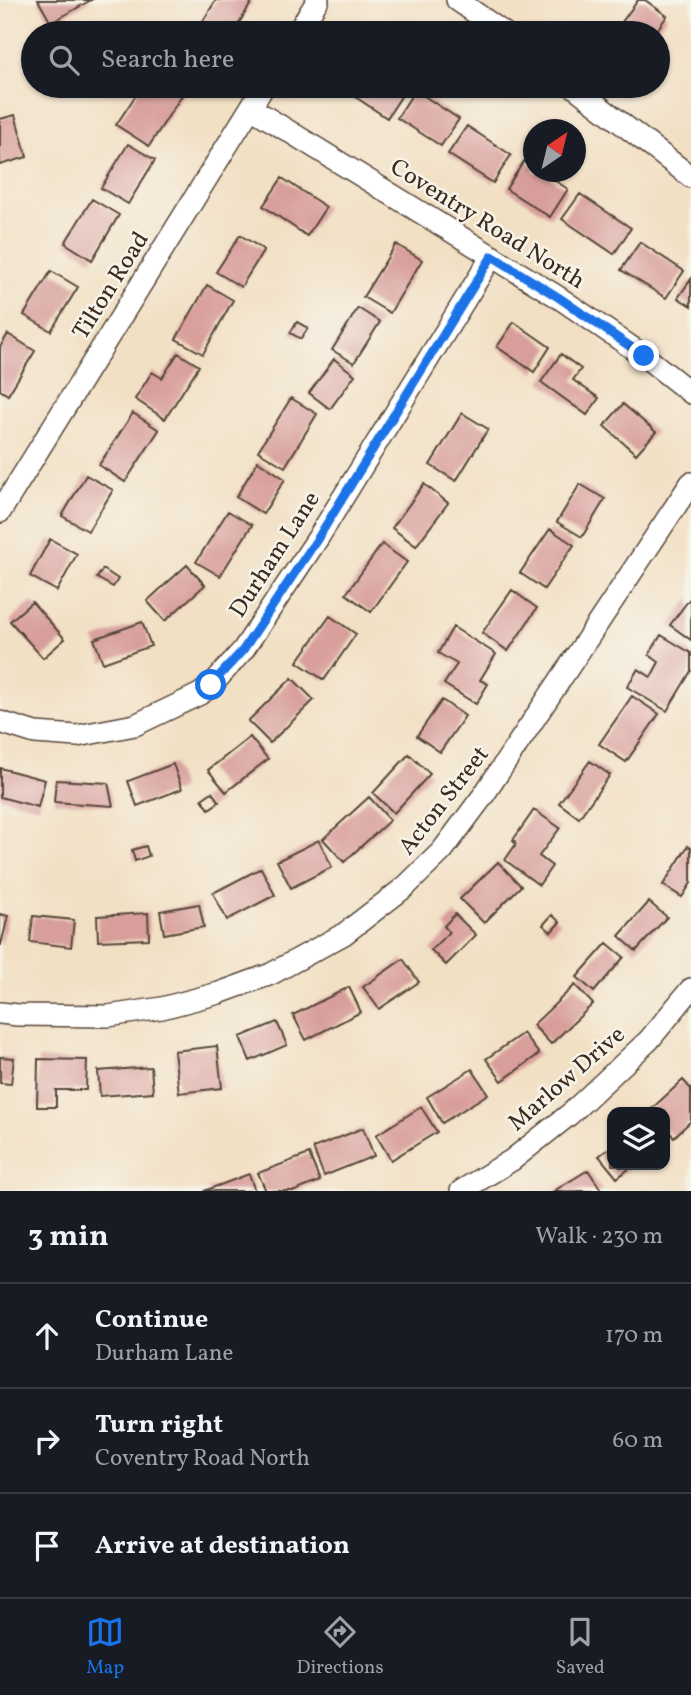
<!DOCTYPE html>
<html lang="en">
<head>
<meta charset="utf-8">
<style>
  body { margin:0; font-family:Vollkorn,serif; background:#20242c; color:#f1f3f6 }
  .controls { position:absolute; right:21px; bottom:21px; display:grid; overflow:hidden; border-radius:14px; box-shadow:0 2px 5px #0004 }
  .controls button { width:63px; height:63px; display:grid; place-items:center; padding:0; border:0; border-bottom:2px solid #363941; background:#171b24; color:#f1f3f6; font:35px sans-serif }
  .compass { position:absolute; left:523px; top:119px; width:63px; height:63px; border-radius:50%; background:#171b24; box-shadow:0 2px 5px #0004; rotate:35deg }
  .stop { position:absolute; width:21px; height:21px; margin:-16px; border:5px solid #1a73e8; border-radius:50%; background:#fff }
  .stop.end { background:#1a73e8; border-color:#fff; box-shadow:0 2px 7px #0008 }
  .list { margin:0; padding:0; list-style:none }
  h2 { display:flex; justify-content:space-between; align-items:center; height:91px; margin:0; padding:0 28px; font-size:30px }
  h2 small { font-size:23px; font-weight:400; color:#9ea1a6 }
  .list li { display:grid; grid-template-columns:46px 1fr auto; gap:21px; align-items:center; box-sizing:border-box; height:105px; padding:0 28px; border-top:2px solid #363941 }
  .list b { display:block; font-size:26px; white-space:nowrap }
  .list p { margin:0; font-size:23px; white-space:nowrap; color:#9ea1a6 }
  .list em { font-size:23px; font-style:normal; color:#9ea1a6 }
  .icon { flex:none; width:38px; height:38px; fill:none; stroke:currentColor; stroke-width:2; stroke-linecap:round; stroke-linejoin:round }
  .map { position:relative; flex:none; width:691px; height:1191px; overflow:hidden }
  .search { position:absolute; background:#171b24; box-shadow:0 2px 5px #0004; left:21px; right:21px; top:21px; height:77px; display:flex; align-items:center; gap:18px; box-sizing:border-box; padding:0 24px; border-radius:38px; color:#9ea1a6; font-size:26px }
  .sheet { height:406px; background:#171b24 }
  nav { display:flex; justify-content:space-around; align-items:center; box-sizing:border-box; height:98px; border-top:2px solid #363941; background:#171b24; font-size:19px; color:#9ea1a6 }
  nav a { display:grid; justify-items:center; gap:4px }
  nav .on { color:#1a73e8 }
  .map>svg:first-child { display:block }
  .building { fill:#d89e9b }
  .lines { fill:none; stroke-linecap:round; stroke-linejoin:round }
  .minor-casing { stroke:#564537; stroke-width:24 }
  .minor { stroke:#fff; stroke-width:21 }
  .route { stroke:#1a73e8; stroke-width:9 }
  .labels { text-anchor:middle; stroke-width:5; stroke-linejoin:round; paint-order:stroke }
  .street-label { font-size:24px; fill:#3b2a1e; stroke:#f7f3e8 }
</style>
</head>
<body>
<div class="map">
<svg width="691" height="1191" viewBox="0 0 691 1191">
  <rect width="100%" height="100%" fill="#f7f3e8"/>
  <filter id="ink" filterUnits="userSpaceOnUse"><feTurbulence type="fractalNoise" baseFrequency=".0143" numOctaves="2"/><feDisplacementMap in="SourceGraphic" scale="14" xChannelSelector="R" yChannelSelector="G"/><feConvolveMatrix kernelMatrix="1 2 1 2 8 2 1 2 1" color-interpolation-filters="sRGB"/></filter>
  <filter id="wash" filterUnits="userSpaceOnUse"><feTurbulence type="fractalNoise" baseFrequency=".00686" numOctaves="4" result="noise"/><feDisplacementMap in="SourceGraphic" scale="28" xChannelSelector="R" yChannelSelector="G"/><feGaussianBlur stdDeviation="1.57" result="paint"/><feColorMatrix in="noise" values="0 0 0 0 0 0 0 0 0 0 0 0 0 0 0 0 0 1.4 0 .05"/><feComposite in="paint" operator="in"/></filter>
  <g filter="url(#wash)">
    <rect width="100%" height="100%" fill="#f2e0c5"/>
    <g id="blocks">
      <!-- building -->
      <path class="building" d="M38,0H91L51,23Z
        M216,0H253L233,33H223L203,21Z
        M638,0H645L667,16L655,33H614Z
        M142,86H188L149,146L116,125Z
        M339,86H395L404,92L387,118Z
        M415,90L459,119L441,146L397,118Z
        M15,115L27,157L0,165V119Z
        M467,126L511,155L493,183L448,154Z
        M128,144L155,160L128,204L101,188Z
        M524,161L534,167V172H541L568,189L550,217L506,189Z
        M282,178L326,207L307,236L263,206Z
        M580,194L631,228L614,254L562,219Z
        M92,199L119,215L92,260L65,243Z
        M240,235L264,250L241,287L216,272Z
        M640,242L684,271L666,298L621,270Z
        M396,244L422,260L390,313L363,297Z
        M51,271L78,287L51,331L24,315Z
        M691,279V306L678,298Z
        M207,285L233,300L203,354L176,339Z
        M358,308L380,322L354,363L332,350Z
        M297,322L308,328L301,339L290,333Z
        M514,322L550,347L534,372L497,347Z
        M8,334L35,351L8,395L0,390V347Z
        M178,353L199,366L165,419L135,399L152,372L162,378Z
        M561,354L581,369L573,380L599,398L587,415L541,382Z
        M334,359L355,375L330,409L309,393Z
        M291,398L317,414L285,467L258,451Z
        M623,404L656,432L636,454L604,426Z
        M133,413L159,430L125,482L99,465Z
        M462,413L488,429L456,481L430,465Z
        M258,461L285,479L263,514L236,497Z
        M86,475L113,490L88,531L62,516Z
        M424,484L448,503L416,546L392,528Z
        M580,484L605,499L582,537L557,522Z
        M228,511L252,525L220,576L196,562Z
        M550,529L574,545L544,589L520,573Z
        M50,539L77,554L57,591L30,576Z
        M382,544L407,562L371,612L346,594Z
        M187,565L205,585L165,621L147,601Z
        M103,569L118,579L113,587L97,578Z
        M512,590L537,608L508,651L482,633Z
        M691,597V640L670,625Z
        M32,602L65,639L43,658L10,621Z
        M330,616L356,634L324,680L297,662Z
        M142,622L151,646L103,663L94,639Z
        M453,627L496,654L480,680L488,684L476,704L444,684L457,664L438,653Z
        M661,635L691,653V671L667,711L627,687L638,669L651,677L659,662L649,655Z
        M292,678L314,700L270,743L248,721Z
        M632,696L659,714L626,762L599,744Z
        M442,700L465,716L440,752L417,736Z
        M250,737L268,759L226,792L208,770Z
        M409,754L430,774L394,813L373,793Z
        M590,761L610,775L579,818L559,803Z
        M173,764L182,789L137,806L128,781Z
        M0,768L45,780L38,807L0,797Z
        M56,780L108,783L113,806L54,802Z
        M212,792L219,802L209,809L202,799Z
        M369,797L390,820L344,862L323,839Z
        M534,810L560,828L539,856L552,866L539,885L505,860L516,844L514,842L515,841L513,840Z
        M319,840L332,867L291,888L277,861Z
        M146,846L149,856L135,861L132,850Z
        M688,846L691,848V883L682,897L663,885Z
        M498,862L521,886L484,923L460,899Z
        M261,868L275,895L227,920L213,893Z
        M649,902L667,917L636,951L619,936Z
        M199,904L204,927L164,934L160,911Z
        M148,913L149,939L98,941L97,916Z
        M0,914L8,916L1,945H0Z
        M455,914L476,935L446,965L431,950L449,932L444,926Z
        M552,915L560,922L551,932L543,925Z
        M33,916L74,920L71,947L30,942Z
        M607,943L624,957L594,992L577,977Z
        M403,959L419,982L379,1009L363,987Z
        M575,985L593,1004L551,1044L533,1025Z
        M349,987L361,1012L306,1040L293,1015Z
        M277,1022L287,1045L250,1061L240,1037Z
        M523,1033L539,1054L502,1081L486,1059Z
        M217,1046L222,1088L179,1093L174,1051Z
        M0,1057L14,1058L11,1084L0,1083Z
        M38,1059L87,1060L86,1090H56V1107H37Z
        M151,1067L153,1092L100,1096L98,1071Z
        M472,1069L488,1094L442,1123L427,1097Z
        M683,1080L691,1089V1121L674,1137L665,1128V1112H648Z
        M421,1107L437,1132L391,1160L376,1135Z
        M363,1128L374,1156L324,1176L313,1148Z
        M612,1146V1165H634L617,1178L599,1156Z
        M309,1154L320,1181L295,1191H266L258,1173Z
        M588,1170L602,1191H554Z
        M249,1174L255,1191H204Z"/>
    </g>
  </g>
  <g filter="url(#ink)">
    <use href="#blocks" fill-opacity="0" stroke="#564537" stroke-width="2"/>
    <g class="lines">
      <defs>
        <path id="minor" d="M457,0L504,33
          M297,33L318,0
          M573,86L691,177
          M251,108L558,297L644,356L691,393
          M0,512L264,86
          M0,722L35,733L77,736L135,725L200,694L211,686L243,650L318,538L492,256
          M0,1013L18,1015L108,1016L162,1008L219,993L271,974L344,934L405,887L442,851L483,796L691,483
          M461,1191L512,1160L570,1114L649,1040L691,989"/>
      </defs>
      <!-- minor casing -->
      <use href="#minor" class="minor-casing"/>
      <!-- minor -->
      <use href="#minor" class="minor"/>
    </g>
  </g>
  <g class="lines" filter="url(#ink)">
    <!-- route -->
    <path class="route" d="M211,685L243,650L318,538L492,256L558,297L644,356"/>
  </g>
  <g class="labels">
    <!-- street labels -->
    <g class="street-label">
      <text transform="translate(488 223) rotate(32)" y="8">Coventry Road North</text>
      <text transform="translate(110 285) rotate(-58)" y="8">Tilton Road</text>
      <text transform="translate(274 554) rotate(-57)" y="8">Durham Lane</text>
      <text transform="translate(443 800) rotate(-52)" y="8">Acton Street</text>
      <text transform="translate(566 1078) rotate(-41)" y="8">Marlow Drive</text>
    </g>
  </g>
</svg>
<div class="controls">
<button><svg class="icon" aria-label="layers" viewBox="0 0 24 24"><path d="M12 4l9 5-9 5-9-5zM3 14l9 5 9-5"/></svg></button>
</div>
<svg class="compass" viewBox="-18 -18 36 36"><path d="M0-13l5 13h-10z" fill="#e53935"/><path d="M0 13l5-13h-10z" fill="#9ea1a6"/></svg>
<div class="stop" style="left:211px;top:685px"></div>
<div class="stop end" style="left:644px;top:356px"></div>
<div class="search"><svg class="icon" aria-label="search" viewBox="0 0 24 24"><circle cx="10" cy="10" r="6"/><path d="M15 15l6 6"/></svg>Search here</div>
</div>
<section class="sheet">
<h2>3 min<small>Walk · 230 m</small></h2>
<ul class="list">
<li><svg class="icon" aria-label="ahead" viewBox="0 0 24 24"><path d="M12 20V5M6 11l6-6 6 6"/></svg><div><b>Continue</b><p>Durham Lane</p></div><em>170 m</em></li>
<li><svg class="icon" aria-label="right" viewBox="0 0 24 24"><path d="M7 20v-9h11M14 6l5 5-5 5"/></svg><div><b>Turn right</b><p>Coventry Road North</p></div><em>60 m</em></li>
<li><svg class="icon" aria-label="arrive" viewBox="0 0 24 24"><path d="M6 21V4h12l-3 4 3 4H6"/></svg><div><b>Arrive at destination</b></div></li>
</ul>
</section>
<nav>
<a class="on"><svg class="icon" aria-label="map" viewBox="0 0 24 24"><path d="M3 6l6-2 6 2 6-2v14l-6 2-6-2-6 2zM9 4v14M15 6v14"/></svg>Map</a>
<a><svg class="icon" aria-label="directions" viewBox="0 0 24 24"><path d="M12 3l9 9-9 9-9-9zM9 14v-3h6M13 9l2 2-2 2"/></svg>Directions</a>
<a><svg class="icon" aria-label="saved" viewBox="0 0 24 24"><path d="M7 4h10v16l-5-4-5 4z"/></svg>Saved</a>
</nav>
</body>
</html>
